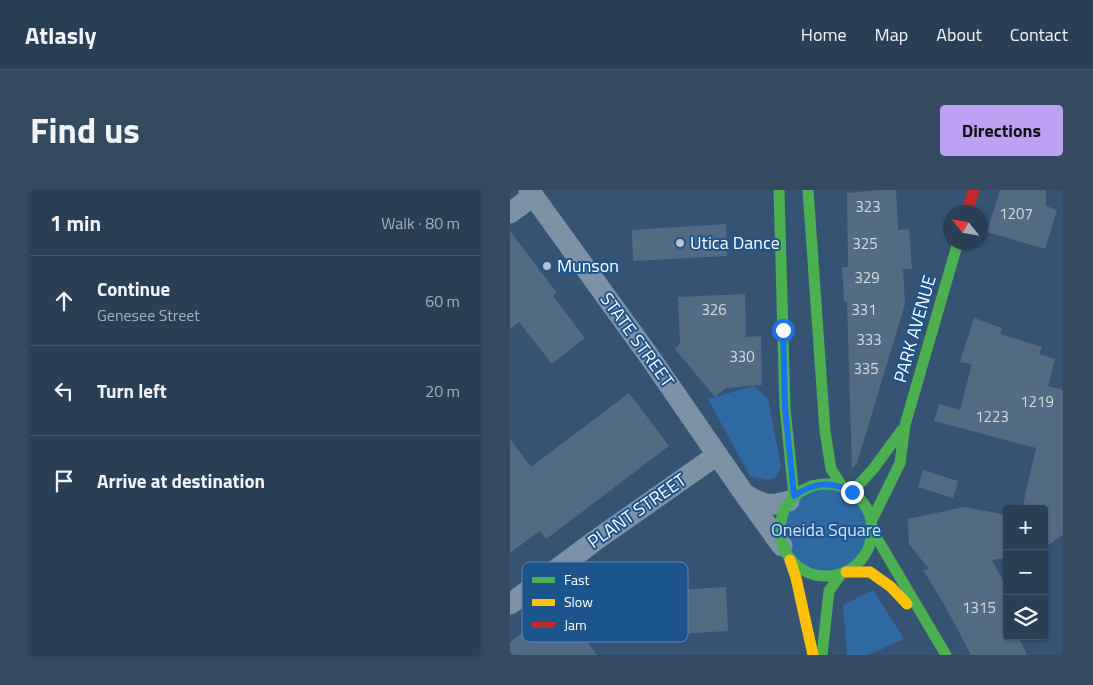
<!DOCTYPE html>
<html lang="en">
<head>
<meta charset="utf-8">
<style>
  body { margin:0; font-family:"Titillium Web",sans-serif; background:#344a60; color:#f1f3f6 }
  .controls { position:absolute; right:15px; bottom:15px; display:grid; overflow:hidden; border-radius:5px; box-shadow:0 1px 4px #0004 }
  .controls button { width:45px; height:45px; display:grid; place-items:center; padding:0; border:0; border-bottom:1px solid #44586c; background:#283f56; color:#f1f3f6; font:25px sans-serif }
  .compass { position:absolute; left:433px; top:15px; width:45px; height:45px; border-radius:50%; background:#283f56; box-shadow:0 1px 4px #0004; rotate:301deg }
  .stop { position:absolute; width:15px; height:15px; margin:-11px; border:4px solid #1a73e8; border-radius:50%; background:#fff }
  .stop.end { background:#1a73e8; border-color:#fff; box-shadow:0 1px 5px #0008 }
  .list { margin:0; padding:0; list-style:none }
  h2 { display:flex; justify-content:space-between; align-items:center; height:65px; margin:0; padding:0 20px; font-size:21px }
  h2 small { font-size:16px; font-weight:400; color:#a5afb9 }
  .list li { display:grid; grid-template-columns:32px 1fr auto; gap:15px; align-items:center; box-sizing:border-box; height:90px; padding:0 20px; border-top:1px solid #44586c }
  .list b { display:block; font-size:19px; white-space:nowrap }
  .list p { margin:0; font-size:16px; white-space:nowrap; color:#a5afb9 }
  .list em { font-size:16px; font-style:normal; color:#a5afb9 }
  .icon { flex:none; width:28px; height:28px; fill:none; stroke:currentColor; stroke-width:2; stroke-linecap:round; stroke-linejoin:round }
  .map { position:relative; flex:none; width:553px; height:465px; overflow:hidden; border-radius:5px }
  header { display:flex; align-items:center; gap:30px; box-sizing:border-box; height:70px; padding:0 25px; background:#283f56; border-bottom:1px solid #44586c }
  header strong { font-size:24px }
  nav { display:flex; gap:28px; margin-inline-start:auto; font-size:18px }
  .intro { display:flex; align-items:center; justify-content:space-between; box-sizing:border-box; height:120px; padding:0 30px }
  h1 { margin:0; font-size:35px }
  .button { padding:12px 22px; border-radius:5px; background:#bca0f2; color:#111; font-size:18px; font-weight:700 }
  main { display:flex; gap:30px; padding:0 30px }
  aside { flex:1; background:#283f56; border-radius:5px; box-shadow:0 1px 4px #0004 }
  .map>svg:first-child { display:block }
  .green { fill:#306aa3 }
  .building { fill:#536c85 }
  .lines { fill:none; stroke-linecap:round; stroke-linejoin:round }
  .street { stroke:#7c92a7; stroke-width:21 }
  .fast { stroke:#4caf50; stroke-width:11 }
  .slow { stroke:#ffc107; stroke-width:11 }
  .jam { stroke:#c62828; stroke-width:11 }
  .route { stroke:#1a73e8; stroke-width:6 }
  .poi-dot { fill:#b8c3ce; stroke:#1c548c; stroke-width:2 }
  .labels { text-anchor:middle; stroke-width:4; stroke-linejoin:round; paint-order:stroke }
  .number-label { font-size:15px; fill:#d4dae0 }
  .poi-label { font-size:18px; fill:#fff; stroke:#1c548c; text-anchor:start }
  .street-label { font-size:18px; fill:#fff; stroke:#1c548c }
  .park-label { font-size:18px; fill:#cee4f9; stroke:#1c548c }
  .key { fill:#1c548c; stroke:#6087ae; stroke-width:1 }
  .key-label { font-size:14px; fill:#fff }
</style>
</head>
<body>
<header>
<strong>Atlasly</strong>
<nav><a>Home</a><a>Map</a><a>About</a><a>Contact</a></nav>
</header>
<div class="intro"><h1>Find us</h1><a class="button">Directions</a></div>
<main>
<aside>
<h2>1 min<small>Walk · 80 m</small></h2>
<ul class="list">
<li><svg class="icon" aria-label="ahead" viewBox="0 0 24 24"><path d="M12 20V5M6 11l6-6 6 6"/></svg><div><b>Continue</b><p>Genesee Street</p></div><em>60 m</em></li>
<li><svg class="icon" aria-label="left" viewBox="0 0 24 24"><path d="M17 20v-9H6M10 6l-5 5 5 5"/></svg><div><b>Turn left</b></div><em>20 m</em></li>
<li><svg class="icon" aria-label="arrive" viewBox="0 0 24 24"><path d="M6 21V4h12l-3 4 3 4H6"/></svg><div><b>Arrive at destination</b></div></li>
</ul>
</aside>
<div class="map">
<svg width="553" height="465" viewBox="0 0 553 465">
  <rect width="100%" height="100%" fill="#355473"/>
  <!-- green -->
  <path class="green" d="M244,196L258,209L271,277L265,288L256,290L240,286L198,209Z
    M306,294H319L351,310L358,321L360,353L355,365L347,374L317,386L303,385L290,379L269,341L272,325L279,311L294,299Z
    M363,400L394,449L358,465H337L333,415Z"/>
  <!-- building -->
  <path class="building" d="M371,0H386L388,40L399,39L402,79H393L395,114L347,273L342,279L337,112H334L332,77H338L337,3Z
    M490,0H536V16L547,20L535,59L477,42Z
    M216,34L217,66L123,71L122,40Z
    M0,41L47,103L43,106L75,148L42,174L9,132L0,139Z
    M235,104L236,147L251,146L252,195L216,198L205,207L165,159L170,153L168,107Z
    M464,128L492,138L490,144L532,157L529,164L545,169L538,196L553,200V345L534,358V319H512L526,258L424,231L429,214L450,220L462,174L450,172Z
    M119,203L159,256L36,349L30,341L0,363V249L21,277Z
    M413,280L448,291L443,308L408,297Z
    M454,317L497,325V368L482,370L497,398V446H508L517,465H461L434,414L413,380L419,379L399,354L398,329Z
    M216,397L218,441L169,444L167,400Z
    M50,415L87,465H0V452Z"/>
  <g class="lines">
    <!-- street -->
    <path class="street" d="M19,0L139,166L233,302L272,356
      M0,23L23,6
      M235,304C252,315 259,317 279,311
      M0,414L86,350L207,265"/>
    <!-- fast -->
    <path class="fast" d="M269,0L275,218L284,306
      M298,0L315,241L321,279L332,296
      M270 340a46 46 0 1 1 92 0a46 46 0 1 1-92 0Z
      M342,302L364,278L391,241
      M361,332L390,273L395,235L448,52
      M362,340L436,465
      M312,465L319,401L331,384"/>
    <!-- slow -->
    <path class="slow" d="M280,370L286,388L303,465
      M336,382H360L381,397L397,414"/>
    <!-- jam -->
    <path class="jam" d="M457,22L464,0"/>
  </g>
  <g class="lines">
    <!-- route -->
    <path class="route" d="M273,140L275,218L284,306C303,293 321,290 342,302"/>
  </g>
  <!-- markers -->
  <g class="poi-dot">
    <circle cx="170" cy="53" r="5"/>
    <circle cx="37" cy="76" r="5"/>
  </g>
  <g class="labels">
    <!-- number labels -->
    <g class="number-label">
      <text x="358" y="22">323</text>
      <text x="506" y="29">1207</text>
      <text x="355" y="59">325</text>
      <text x="357" y="93">329</text>
      <text x="204" y="125">326</text>
      <text x="354" y="125">331</text>
      <text x="359" y="155">333</text>
      <text x="232" y="172">330</text>
      <text x="356" y="184">335</text>
      <text x="527" y="217">1219</text>
      <text x="482" y="232">1223</text>
      <text x="469" y="423">1315</text>
    </g>
    <!-- poi labels -->
    <g class="poi-label">
      <text x="180" y="59">Utica Dance</text>
      <text x="47" y="82">Munson</text>
    </g>
    <!-- street labels -->
    <g class="street-label">
      <text transform="translate(405 139) rotate(-74)" y="6">PARK AVENUE</text>
      <text transform="translate(127 150) rotate(54)" y="6">STATE STREET</text>
      <text transform="translate(127 321) rotate(-35)" y="6">PLANT STREET</text>
    </g>
    <!-- park labels -->
    <g class="park-label">
      <text x="316" y="346">Oneida Square</text>
    </g>
  </g>
  <!-- legend -->
  <rect x="12" y="372" width="166" height="80" rx="8" class="key"/>
  <rect x="22" y="387" width="23" height="6" fill="#4caf50"/>
  <rect x="22" y="409" width="23" height="7" fill="#ffc107"/>
  <rect x="22" y="432" width="23" height="6" fill="#c62828"/>
  <g class="key-label">
    <text x="54" y="395">Fast</text>
    <text x="54" y="417">Slow</text>
    <text x="54" y="440">Jam</text>
  </g>
</svg>
<div class="controls">
<button>+</button>
<button>−</button>
<button><svg class="icon" aria-label="layers" viewBox="0 0 24 24"><path d="M12 4l9 5-9 5-9-5zM3 14l9 5 9-5"/></svg></button>
</div>
<svg class="compass" viewBox="-18 -18 36 36"><path d="M0-13l5 13h-10z" fill="#e53935"/><path d="M0 13l5-13h-10z" fill="#a5afb9"/></svg>
<div class="stop" style="left:273px;top:140px"></div>
<div class="stop end" style="left:342px;top:302px"></div>
</div>
</main>
</body>
</html>
